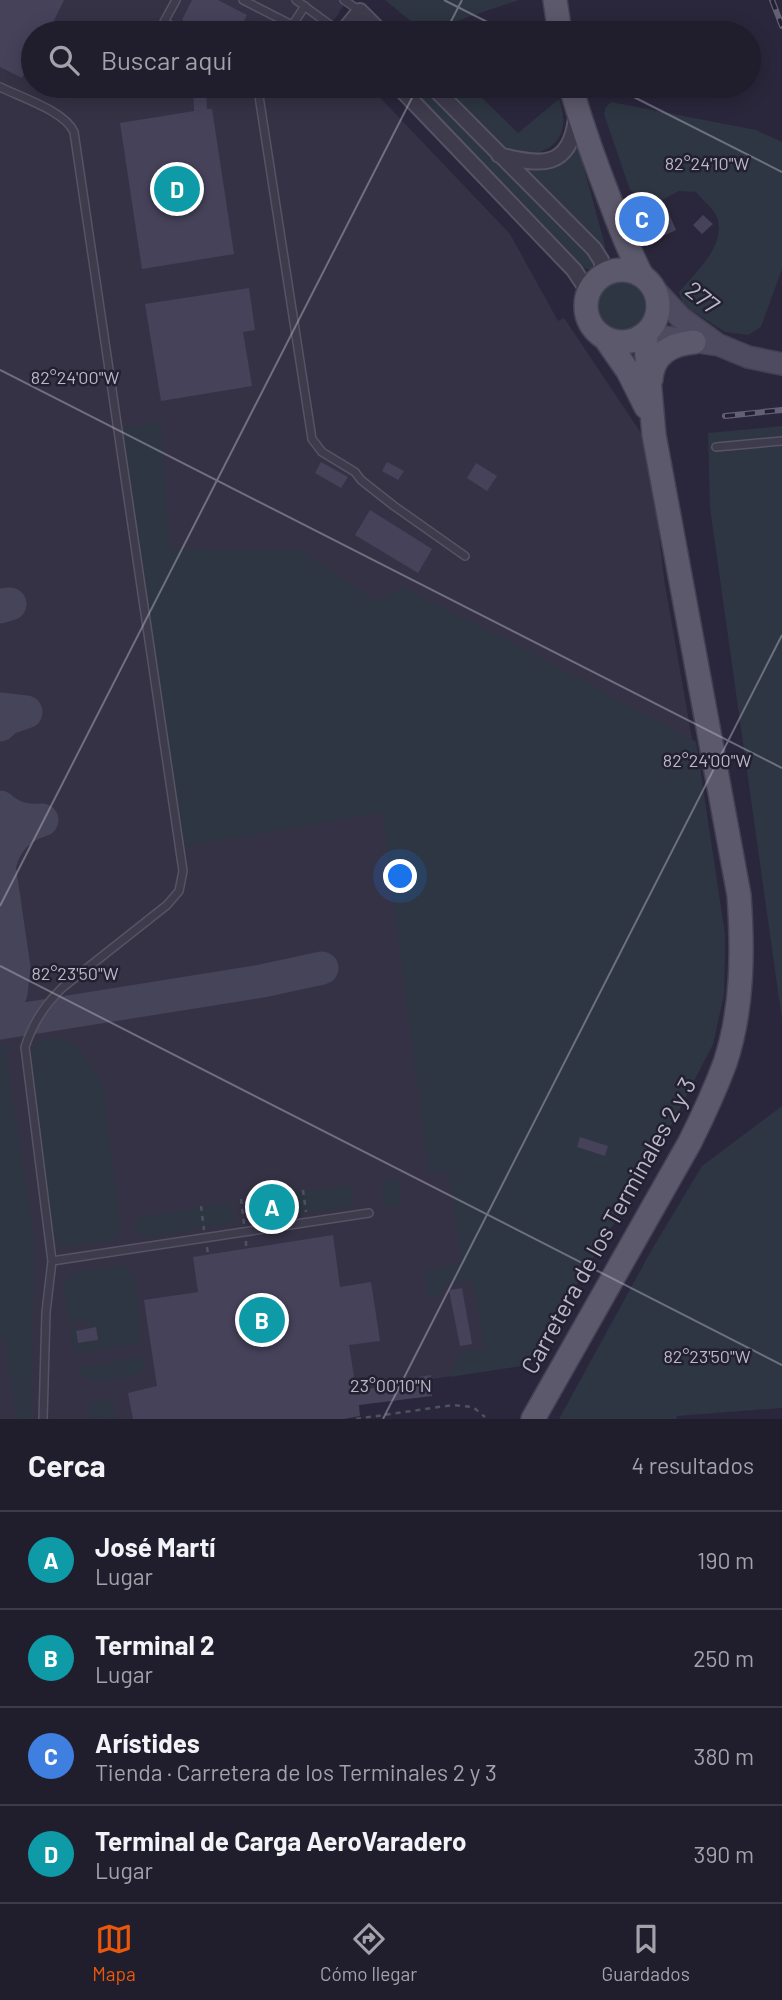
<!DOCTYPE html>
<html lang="es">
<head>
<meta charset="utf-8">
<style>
  body { margin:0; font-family:Barlow,sans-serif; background:#2d2a39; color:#f1f3f6 }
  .you { position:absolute; left:401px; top:877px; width:24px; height:24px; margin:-18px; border:5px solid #fff; border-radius:50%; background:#1a73e8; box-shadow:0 0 0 10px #1a73e833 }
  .badge { display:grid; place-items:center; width:46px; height:46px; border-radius:50%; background:#ea580c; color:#fff; font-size:23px; font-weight:700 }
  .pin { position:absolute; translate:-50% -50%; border:4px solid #fff; box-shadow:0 2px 7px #0006 }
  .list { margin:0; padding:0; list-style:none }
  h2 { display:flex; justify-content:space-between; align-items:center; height:91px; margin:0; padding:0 28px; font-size:30px }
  h2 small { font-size:23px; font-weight:400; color:#a2a2aa }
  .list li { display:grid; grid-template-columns:46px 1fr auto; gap:21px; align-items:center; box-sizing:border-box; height:98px; padding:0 28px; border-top:2px solid #3d3b49 }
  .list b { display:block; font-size:26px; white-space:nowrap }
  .list p { margin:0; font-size:23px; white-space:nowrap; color:#a2a2aa }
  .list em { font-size:23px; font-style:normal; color:#a2a2aa }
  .icon { flex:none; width:38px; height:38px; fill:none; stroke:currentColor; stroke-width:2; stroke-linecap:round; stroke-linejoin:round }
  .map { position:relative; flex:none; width:782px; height:1419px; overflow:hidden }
  .search { position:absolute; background:#201d2d; box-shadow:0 4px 18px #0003; left:21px; right:21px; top:21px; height:77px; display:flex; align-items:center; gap:18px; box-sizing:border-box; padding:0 24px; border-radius:38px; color:#a2a2aa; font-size:26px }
  .sheet { height:483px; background:#201d2d }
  nav { display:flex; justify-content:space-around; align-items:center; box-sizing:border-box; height:98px; border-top:2px solid #3d3b49; background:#201d2d; font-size:19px; color:#a2a2aa }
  nav a { display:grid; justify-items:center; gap:4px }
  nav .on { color:#ea580c }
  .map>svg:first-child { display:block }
  .airport { fill:#363246 }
  .green { fill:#2d3642 }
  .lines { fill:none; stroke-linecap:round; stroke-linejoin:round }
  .taxiway { stroke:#464458; stroke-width:33 }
  .building { fill:#45425a }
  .lane-casing { stroke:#565365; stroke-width:10 }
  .street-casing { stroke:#565365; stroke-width:18 }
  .secondary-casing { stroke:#444153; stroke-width:24 }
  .primary-casing { stroke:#444153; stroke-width:26 }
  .path { stroke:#4c525e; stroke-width:2.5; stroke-dasharray:5 5; stroke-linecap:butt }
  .lane { stroke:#3e3b4d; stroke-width:7 }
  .street { stroke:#3e3b4d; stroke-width:14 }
  .secondary { stroke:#4e4a5f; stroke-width:21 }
  .primary { stroke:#5c596c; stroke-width:23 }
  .rail-casing { stroke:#636075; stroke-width:6 }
  .rail { stroke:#232032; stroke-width:3.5; stroke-dasharray:10; stroke-linecap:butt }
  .ticks { fill:none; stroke:#bab7c8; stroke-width:2; stroke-opacity:0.45 }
  .labels { text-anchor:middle; stroke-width:5; stroke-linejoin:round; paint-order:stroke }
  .street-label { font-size:24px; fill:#bab7c8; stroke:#232032 }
  .ticks-label { font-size:18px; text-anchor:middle; fill:#bab7c8; stroke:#232032; stroke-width:5; stroke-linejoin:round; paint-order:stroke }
</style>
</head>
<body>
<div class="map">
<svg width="782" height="1419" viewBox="0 0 782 1419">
  <rect width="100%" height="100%" fill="#2a273c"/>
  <!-- airport -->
  <path class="airport" d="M0,0H347L326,33H33V86H369L510,234L558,321L564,318L649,445L664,579L692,739L696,742L725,935L724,994L713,1044L659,1149L528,1365L356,1390L180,1419H0Z"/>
  <!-- green -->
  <path class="green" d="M385,0H519L424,32Z
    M404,86H425L592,257L596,263L592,270L582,268L442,122Z
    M439,86H470L518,133L559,99C577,146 536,166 497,146Z
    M611,102L756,130L782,142V269L761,327L748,335L725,332L683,305L679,292C695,273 727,245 717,217C714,209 702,200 696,192L679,191L658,202L643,199L630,190L604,114L606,107Z
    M576,139L606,249L518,167C551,175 557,164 576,139Z
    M593 307a26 26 0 1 1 52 0a26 26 0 1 1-52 0Z
    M161,422L170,549L299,550L376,601L402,587L523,648L696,742L725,935L724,994L713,1044L659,1149L528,1365L450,1377L460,1352L484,1348L473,1280L442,1284L443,1294L429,1300L424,1273L462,1262L448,1171L429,1173L382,813L181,847L121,429Z
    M782,426V1020L710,508L708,433Z
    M57,1038L75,1046L82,1052L103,1084L121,1229L120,1234L118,1231L114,1233V1237L118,1238L114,1241L64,1247L57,1243L53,1232L31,1053C34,1039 44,1040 57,1038Z
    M11,1044L6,1053L34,1235L31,1419H17L5,1340L0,1339V1046Z
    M782,1106V1408L677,1416L676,1419H559L651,1251L702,1166Z
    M399,1178L402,1204L390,1208L385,1204L381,1180Z
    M352,1185L353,1206L258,1220L248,1211V1205L254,1199Z
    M228,1203L232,1205L235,1216L227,1224L146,1238L136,1231L134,1227L141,1217Z
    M122,1265L134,1276L142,1343L75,1353L69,1328L77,1327L78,1344L99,1340L97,1327L88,1328L87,1319L69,1323L63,1288L65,1279L77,1271Z
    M143,1356L145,1366L138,1374C118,1377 87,1390 76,1368Z
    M113,1399L116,1419H108L106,1416L91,1419L88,1409L93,1402Z"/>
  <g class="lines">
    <!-- taxiway -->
    <path class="taxiway" d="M0,605L10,604L0,607
      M0,709L26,712L6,719L0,725
      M0,807C12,818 25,821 42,820C20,826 6,840 0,863
      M0,872L14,968L11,993L0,1010
      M0,1023L262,981L322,968"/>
  </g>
  <!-- building -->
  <path class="building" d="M0,0H64L48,33H33V55L22,78L0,67Z
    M192,0H218L247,15L238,33H207L182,20Z
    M206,87L207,109H212L234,254L142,269L120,123L194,111L193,88Z
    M703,215L713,224L702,234L693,225Z
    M670,216L676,230L661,237L655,222Z
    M249,288L255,330L243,332L252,386L161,401L145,304Z
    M321,462L348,477L341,488L315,473Z
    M387,462L404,471L398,480L382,471Z
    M476,463L497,476L487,491L467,478Z
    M370,510L432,549L418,573L355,535Z
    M580,1137L608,1146L605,1156L577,1147Z
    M333,1235L340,1287L371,1282L380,1341L349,1345L356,1390L419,1382L418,1377L431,1375L432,1396L359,1405L360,1416L344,1419H133L128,1393L157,1386L144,1300L198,1292L193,1257Z
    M462,1288L472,1344L460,1346L449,1290Z
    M96,1327L98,1340L78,1343L76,1331Z"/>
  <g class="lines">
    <defs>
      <path id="lane" d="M176,0L164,22L187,33
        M243,0L292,25
        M296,0L341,33
        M344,0L360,11
        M287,33L305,6
        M260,86L259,96L312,439L322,452L355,472L361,480L394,506L465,556
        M0,87C20,97 65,111 74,132L183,871L179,891L167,905L62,988C44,1006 33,1023 25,1047L52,1261L46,1312L43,1419
        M716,447L782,441
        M52,1261L369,1213"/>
      <path id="street" d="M342,33L360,11L382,33
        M398,86L574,270L588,291
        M432,86L594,249L601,260L605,273
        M499,155C541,166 570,169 576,118"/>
      <path id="secondary" d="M655,290L680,317L717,344
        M645,334L719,345L748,357L782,364"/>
      <path id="primary" d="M555,0L560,33
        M571,86C580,121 593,156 606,190C617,219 627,248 642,276
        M586 306a36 36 0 1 1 72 0a36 36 0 1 1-72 0Z
        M605,338L628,371L646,407
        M651,379C653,354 671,344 694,342
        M533,1419L690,1142C703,1116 715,1090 725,1063C743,1009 743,950 739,895L654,435L645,334"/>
    </defs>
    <!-- lane casing -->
    <use href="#lane" class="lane-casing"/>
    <!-- street casing -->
    <use href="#street" class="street-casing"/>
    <!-- secondary casing -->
    <use href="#secondary" class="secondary-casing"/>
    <!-- primary casing -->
    <use href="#primary" class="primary-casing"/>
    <!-- path -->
    <path class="path" d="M303,1190L306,1212
      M241,1199L244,1224
      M201,1206L204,1230
      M246,1241V1248
      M207,1247L208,1254
      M356,1419L453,1405L473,1407L485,1417"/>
    <!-- lane -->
    <use href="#lane" class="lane"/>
    <!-- street -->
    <use href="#street" class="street"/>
    <!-- secondary -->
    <use href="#secondary" class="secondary"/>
    <!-- primary -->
    <use href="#primary" class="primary"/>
    <defs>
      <path id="rail" d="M772,0L782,26
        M725,416L782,410"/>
    </defs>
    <!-- rail casing -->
    <use href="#rail" class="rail-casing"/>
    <!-- rail -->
    <use href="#rail" class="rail"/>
  </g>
  <!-- ticks -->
  <path class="ticks" d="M444,0L509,33M445,33L462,0M612,86L782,172M0,370L782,768M0,906L418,86M0,966L782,1365M383,1419L782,635"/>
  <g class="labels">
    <!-- street labels -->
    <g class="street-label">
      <text transform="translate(702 298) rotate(39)" y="8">277</text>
      <text transform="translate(609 1226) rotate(-61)" y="8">Carretera de los Terminales 2 y 3</text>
    </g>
  </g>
  <g class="ticks-label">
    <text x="707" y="170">82°24'10"W</text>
    <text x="75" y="384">82°24'00"W</text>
    <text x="707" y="767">82°24'00"W</text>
    <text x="75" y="980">82°23'50"W</text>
    <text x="707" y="1363">82°23'50"W</text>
    <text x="391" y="1392">23°00'10"N</text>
  </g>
</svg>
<div class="you"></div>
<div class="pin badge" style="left:272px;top:1207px;background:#0f9aa8">A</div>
<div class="pin badge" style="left:262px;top:1320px;background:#0f9aa8">B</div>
<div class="pin badge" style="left:642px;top:219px;background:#3f7fe0">C</div>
<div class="pin badge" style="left:177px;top:189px;background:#0f9aa8">D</div>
<div class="search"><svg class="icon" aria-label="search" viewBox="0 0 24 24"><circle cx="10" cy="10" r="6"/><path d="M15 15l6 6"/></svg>Buscar aquí</div>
</div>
<section class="sheet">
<h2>Cerca<small>4 resultados</small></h2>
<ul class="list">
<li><span class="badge" style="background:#0f9aa8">A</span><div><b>José Martí</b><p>Lugar</p></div><em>190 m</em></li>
<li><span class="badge" style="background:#0f9aa8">B</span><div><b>Terminal 2</b><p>Lugar</p></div><em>250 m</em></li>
<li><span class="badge" style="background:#3f7fe0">C</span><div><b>Arístides</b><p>Tienda · Carretera de los Terminales 2 y 3</p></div><em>380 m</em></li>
<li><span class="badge" style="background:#0f9aa8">D</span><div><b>Terminal de Carga AeroVaradero</b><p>Lugar</p></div><em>390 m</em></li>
</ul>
</section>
<nav>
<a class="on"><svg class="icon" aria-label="map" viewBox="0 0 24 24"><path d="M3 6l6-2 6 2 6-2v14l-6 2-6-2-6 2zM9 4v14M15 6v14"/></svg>Mapa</a>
<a><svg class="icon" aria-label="directions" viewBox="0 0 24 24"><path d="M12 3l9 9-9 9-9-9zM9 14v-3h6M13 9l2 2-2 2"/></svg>Cómo llegar</a>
<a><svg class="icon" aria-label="saved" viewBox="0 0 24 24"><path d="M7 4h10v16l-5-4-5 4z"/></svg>Guardados</a>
</nav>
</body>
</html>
